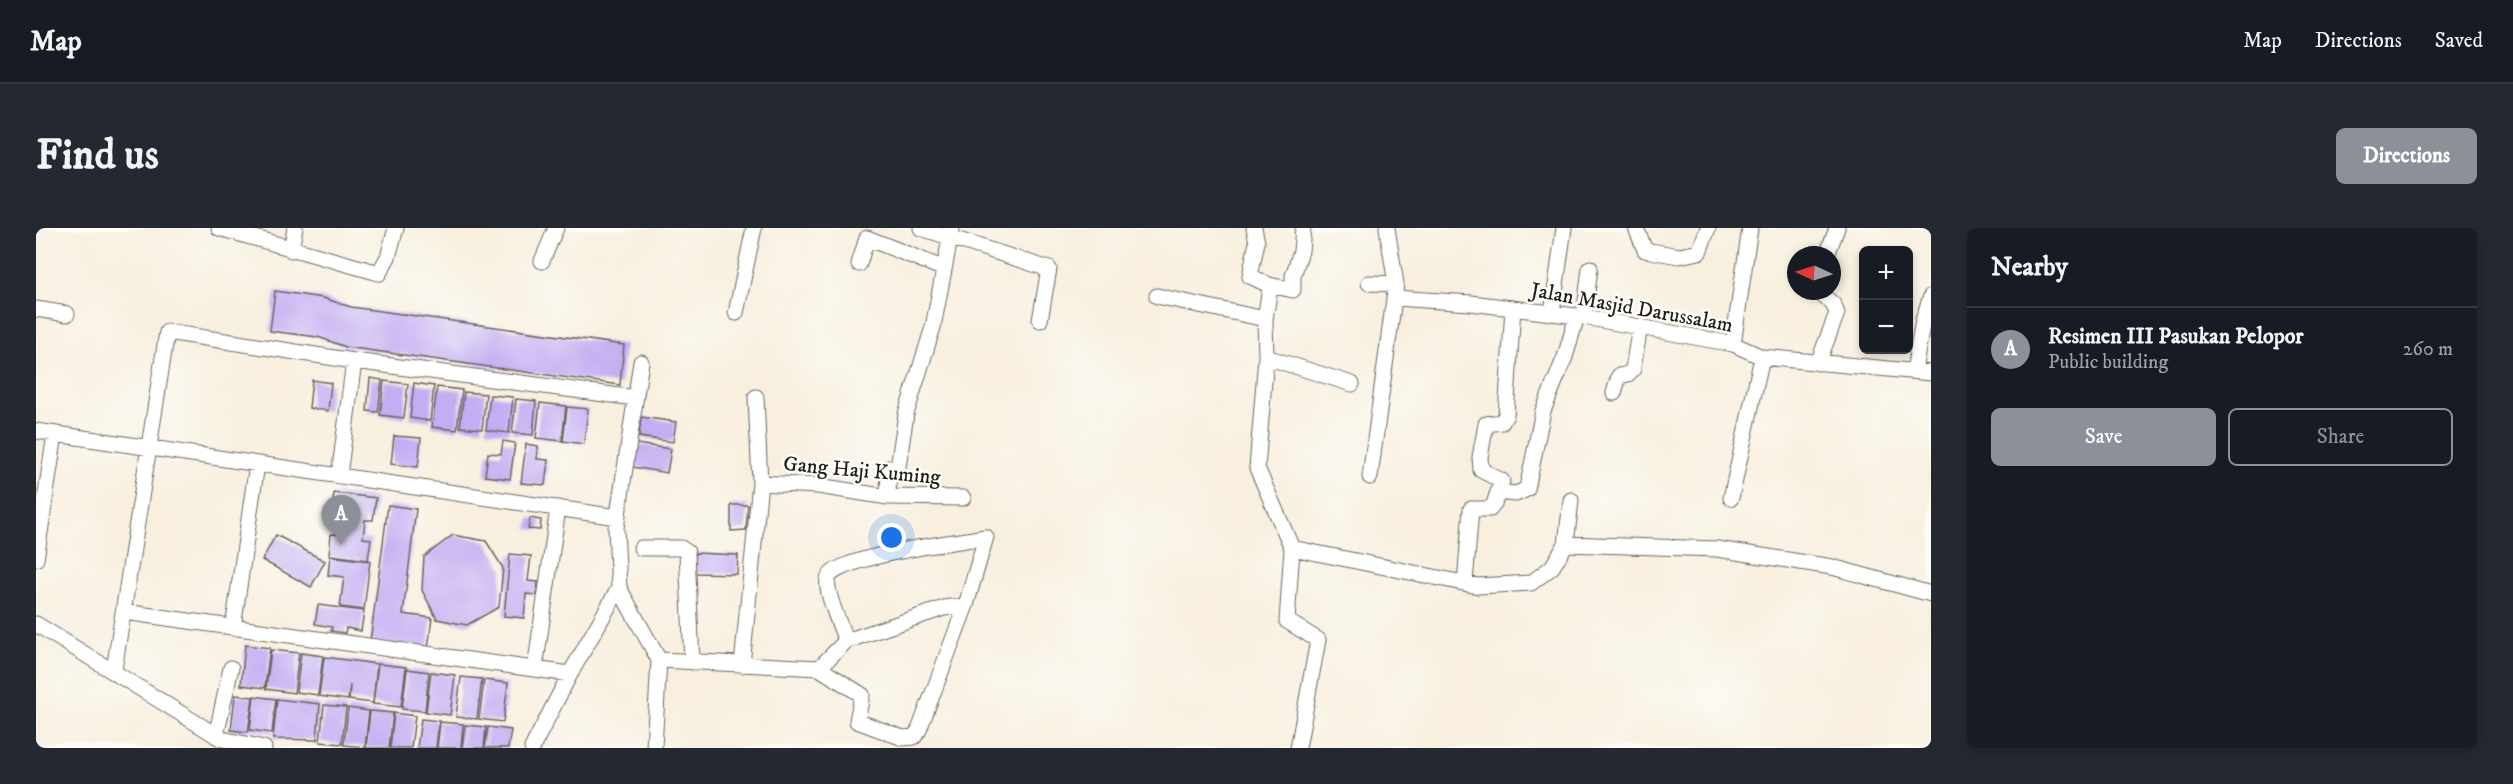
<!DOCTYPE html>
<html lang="en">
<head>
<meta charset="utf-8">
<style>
  body { margin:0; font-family:"IM FELL DW Pica",serif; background:#242831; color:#f1f3f6 }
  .controls { position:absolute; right:18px; top:18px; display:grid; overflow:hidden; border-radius:9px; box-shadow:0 3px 9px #0003 }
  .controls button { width:54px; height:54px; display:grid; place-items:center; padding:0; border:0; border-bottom:2px solid #363941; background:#171b24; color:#f1f3f6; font:30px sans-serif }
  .compass { position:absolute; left:1751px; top:18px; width:54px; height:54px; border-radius:50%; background:#171b24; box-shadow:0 3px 9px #0003; rotate:274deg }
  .you { position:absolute; left:856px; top:310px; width:21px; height:21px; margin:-15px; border:4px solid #fff; border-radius:50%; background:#1a73e8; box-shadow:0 0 0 9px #1a73e833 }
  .badge { display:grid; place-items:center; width:39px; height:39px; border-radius:50%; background:#8c9099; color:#fff; font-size:20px; font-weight:700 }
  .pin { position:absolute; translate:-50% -50px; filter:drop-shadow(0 2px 3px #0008) }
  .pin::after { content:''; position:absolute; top:32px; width:21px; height:18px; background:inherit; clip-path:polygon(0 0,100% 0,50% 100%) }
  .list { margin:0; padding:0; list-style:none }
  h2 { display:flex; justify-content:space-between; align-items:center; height:78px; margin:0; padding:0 24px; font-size:26px }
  h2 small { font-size:20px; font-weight:400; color:#9ea1a6 }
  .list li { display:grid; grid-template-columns:39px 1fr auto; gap:18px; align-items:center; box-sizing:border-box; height:84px; padding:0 24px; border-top:2px solid #363941 }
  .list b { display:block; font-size:22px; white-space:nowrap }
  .list p { margin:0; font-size:20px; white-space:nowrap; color:#9ea1a6 }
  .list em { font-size:20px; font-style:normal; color:#9ea1a6 }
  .actions { display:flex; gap:12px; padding:18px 24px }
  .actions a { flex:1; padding:14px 0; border:2px solid #8c9099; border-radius:9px; text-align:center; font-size:21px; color:#8c9099 }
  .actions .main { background:#8c9099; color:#fff }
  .map { position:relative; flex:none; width:1895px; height:520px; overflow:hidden; border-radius:9px }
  header { display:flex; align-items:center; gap:36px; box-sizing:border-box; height:84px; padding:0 30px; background:#171b24; border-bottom:2px solid #363941 }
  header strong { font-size:28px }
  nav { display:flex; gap:33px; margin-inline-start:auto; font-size:21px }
  .intro { display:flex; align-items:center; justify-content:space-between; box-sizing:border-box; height:144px; padding:0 36px }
  h1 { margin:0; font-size:42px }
  .button { padding:15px 27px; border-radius:9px; background:#8c9099; color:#fff; font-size:21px; font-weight:700 }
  main { display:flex; gap:36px; padding:0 36px }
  aside { flex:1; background:#171b24; border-radius:9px; box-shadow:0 3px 9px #0003 }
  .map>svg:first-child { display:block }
  .building { fill:#c3adf3 }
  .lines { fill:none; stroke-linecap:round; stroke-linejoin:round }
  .street-casing { stroke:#696660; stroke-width:17 }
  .street { stroke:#fff; stroke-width:15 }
  .labels { text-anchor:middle; stroke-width:5; stroke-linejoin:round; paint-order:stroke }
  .street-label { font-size:21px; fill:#1c1c1c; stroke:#fdfcf7 }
</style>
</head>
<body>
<header>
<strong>Map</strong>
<nav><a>Map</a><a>Directions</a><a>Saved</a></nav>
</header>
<div class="intro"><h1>Find us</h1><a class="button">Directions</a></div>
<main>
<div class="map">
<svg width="1895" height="520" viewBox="0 0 1895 520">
  <rect width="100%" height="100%" fill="#fdfcf7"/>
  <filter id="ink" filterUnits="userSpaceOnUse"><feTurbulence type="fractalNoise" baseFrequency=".0167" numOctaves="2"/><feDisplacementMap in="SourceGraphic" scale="12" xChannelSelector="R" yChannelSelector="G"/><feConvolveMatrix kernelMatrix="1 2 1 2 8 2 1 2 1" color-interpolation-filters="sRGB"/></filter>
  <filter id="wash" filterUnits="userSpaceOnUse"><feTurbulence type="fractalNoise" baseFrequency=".008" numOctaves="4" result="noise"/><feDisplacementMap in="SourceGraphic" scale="24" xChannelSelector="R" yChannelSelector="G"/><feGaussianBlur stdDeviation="1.35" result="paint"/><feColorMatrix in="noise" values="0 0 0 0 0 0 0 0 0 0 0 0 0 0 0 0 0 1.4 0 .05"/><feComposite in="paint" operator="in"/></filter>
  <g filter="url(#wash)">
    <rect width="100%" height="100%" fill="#f8efde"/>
    <g id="blocks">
      <!-- building -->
      <path class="building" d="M239,63L287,70L315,79L588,117L584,157L310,119L282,109L234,103Z
        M334,150L346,152L342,184L331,183Z
        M276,152L295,155L292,183L273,180Z
        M348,153L372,156L368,190L344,187Z
        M378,155L398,158L394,193L374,190Z
        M401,159L426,162L421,202L396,199Z
        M428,164L450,166L446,201L424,199Z
        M454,167L477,169L473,205L450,202Z
        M480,171L500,173L497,207L476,205Z
        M504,175L530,178L526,213L500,210Z
        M531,179L552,181L548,216L527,213Z
        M605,189L640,194L637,214L603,209Z
        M358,208L385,210L382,239L355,236Z
        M467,213L479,215L474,251L449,248L452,225L465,226Z
        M490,216L502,218L501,231L512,232L509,257L485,255Z
        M600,216L635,221L631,245L596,239Z
        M298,265L340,270L337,292H329L327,310L335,311L332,332L293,327L295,306L307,307L309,290L295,288Z
        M352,277L380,281L367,386L396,390L392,421L334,414Z
        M695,277H712L710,302L695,303Z
        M494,290L505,292L504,302L492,301Z
        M240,307L289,333L275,359L226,332Z
        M417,307L450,313L467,340L463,379L431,397L401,391L386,362L388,329Z
        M659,325L702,327L701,346L658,345Z
        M474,326L495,328L492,353L502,354L501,367L490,366L488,390L468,388Z
        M294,328L334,333L328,382L304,379L308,349L292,347Z
        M282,377L328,383L325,403L310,400L309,405L295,403L296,399L279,396Z
        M209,417L234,420L229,460L205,457Z
        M235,422L263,425L258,465L230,461Z
        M265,425L287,428L282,467L260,464Z
        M288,429L341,436L337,475L313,472L314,457L312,472L283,468Z
        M342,436L370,439L365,479L337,476Z
        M371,441L393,444L389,483L366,481Z
        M395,444L419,447L414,487L390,484Z
        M425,449L446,451L441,491L420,489Z
        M448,452L472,455L467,494L443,491Z
        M199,467L217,469L212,504L195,502Z
        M218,468L240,471L236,505L214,502Z
        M241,471L284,476L281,512L237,511Z
        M288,477L310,479L306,516L284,514Z
        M312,480L333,483L329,519L308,517Z
        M334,483L357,485L353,520H330Z
        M358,485L379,488L375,520H354Z
        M385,491L403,493L400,520H381Z
        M404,494L427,496L425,520H401Z
        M429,497L450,499L448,520H426Z
        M452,499L475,502L472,520H449Z"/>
    </g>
  </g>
  <g filter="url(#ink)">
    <use href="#blocks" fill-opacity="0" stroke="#696660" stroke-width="1.5"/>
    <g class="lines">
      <defs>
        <path id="street" d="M183,0L343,45L352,29L360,0
          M885,0L1013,41L1004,92
          M1218,0L1221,14L1214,48L1233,57L1234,60L1229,91L1230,129L1221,240L1256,320L1251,393L1282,412L1262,520
          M1600,0L1609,22L1643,28L1663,24L1672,0
          M255,22L259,0
          M1791,27L1801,0
          M506,33L520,0
          M823,36L831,10L906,40
          M1333,55L1360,56
          M1233,57L1257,62V48L1265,23L1267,0
          M1781,63L1797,76L1801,85L1782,135
          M1121,68L1229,91
          M1359,70L1435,75L1548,89L1697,116L1726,129L1895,145
          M0,81L31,86
          M700,85L718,0
          M1516,85L1528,0
          M1548,89L1554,40
          M1697,116L1714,0
          M1230,129L1316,156
          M605,134L580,300L583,360L623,432L618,520
          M1878,143L1887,92L1895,68
          M1578,165L1583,148L1592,146L1597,141L1604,98
          M0,203L581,289
          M303,248L318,133
          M1334,249L1360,56L1351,0
          M724,255L782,258L852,269L927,270
          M1462,264L1466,253L1445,242L1444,229L1450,196L1466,194L1470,187L1477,80
          M852,269L853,240L862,239L870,186L897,99L916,0
          M1695,270L1726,129
          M1530,316L1681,321L1796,339L1895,366
          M605,320H645L651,324L656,434
          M1256,320L1442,358L1495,355L1516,339L1530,316L1535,272
          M0,331L19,206
          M1429,355L1435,281H1454L1458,276L1462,264L1480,266L1491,261L1507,183L1529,129L1541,88
          M88,384L534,446
          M0,396L186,511L228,520
          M197,400L221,236
          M623,432L783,440L826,467L821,493L867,510L878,509L883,502L930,377L950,309C926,313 796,329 792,351C789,365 805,399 810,413
          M706,437L724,255L720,169
          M783,440L810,413L908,380L930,377
          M499,441L522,280
          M78,442L131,104L318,133L599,170
          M180,508L195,440
          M496,520L534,446L583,360"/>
      </defs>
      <!-- street casing -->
      <use href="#street" class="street-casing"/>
      <!-- street -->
      <use href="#street" class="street"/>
    </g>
  </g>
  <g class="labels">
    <!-- street labels -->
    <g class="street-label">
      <text transform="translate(1596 79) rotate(10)" y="7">Jalan Masjid Darussalam</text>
      <text transform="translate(826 242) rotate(5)" y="7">Gang Haji Kuming</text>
    </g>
  </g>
</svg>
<div class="controls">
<button>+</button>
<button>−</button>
</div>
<svg class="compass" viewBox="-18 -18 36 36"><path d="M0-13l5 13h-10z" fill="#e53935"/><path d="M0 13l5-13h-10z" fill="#9ea1a6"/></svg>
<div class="you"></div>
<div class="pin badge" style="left:305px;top:317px">A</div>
</div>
<aside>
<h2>Nearby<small></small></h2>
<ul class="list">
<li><span class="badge">A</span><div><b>Resimen III Pasukan Pelopor</b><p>Public building</p></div><em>260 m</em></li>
</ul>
<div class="actions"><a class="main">Save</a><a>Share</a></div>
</aside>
</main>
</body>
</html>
